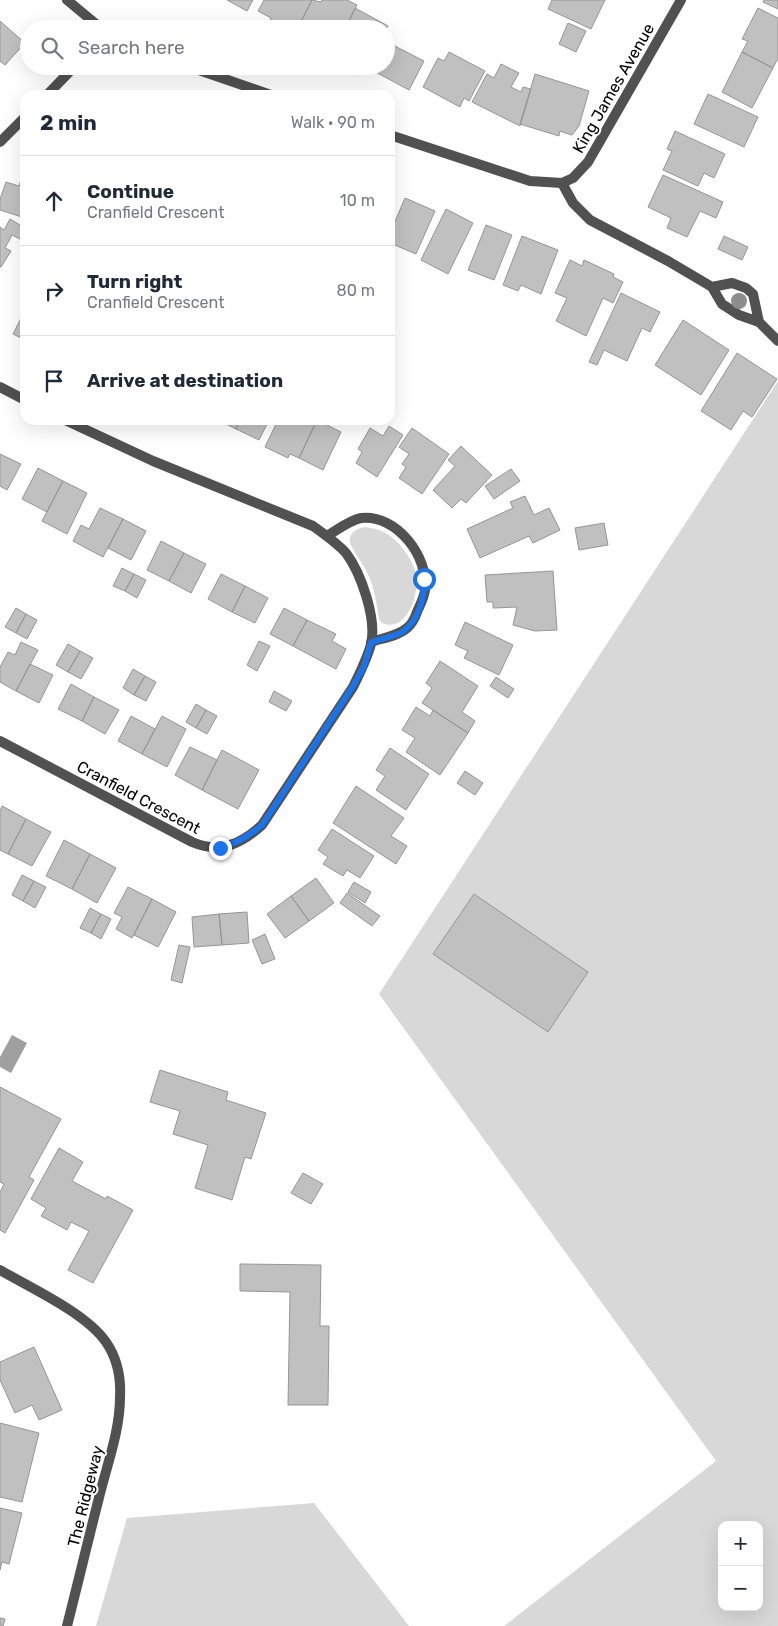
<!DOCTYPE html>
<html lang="en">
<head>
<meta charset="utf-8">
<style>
  body { margin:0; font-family:Rubik,sans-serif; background:#f2f2f3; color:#1f2937 }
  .controls { position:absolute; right:15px; bottom:15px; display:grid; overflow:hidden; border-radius:10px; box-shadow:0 5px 20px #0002 }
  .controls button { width:45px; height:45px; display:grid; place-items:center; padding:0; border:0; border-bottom:1px solid #e0e1e3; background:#fff; color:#1f2937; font:25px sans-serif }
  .stop { position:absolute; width:15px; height:15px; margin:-11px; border:4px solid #1a73e8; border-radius:50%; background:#fff }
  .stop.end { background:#1a73e8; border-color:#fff; box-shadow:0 1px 5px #0008 }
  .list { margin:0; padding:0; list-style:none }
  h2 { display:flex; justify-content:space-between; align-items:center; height:65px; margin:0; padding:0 20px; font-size:21px }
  h2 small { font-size:16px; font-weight:400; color:#747a83 }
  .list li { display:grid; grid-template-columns:32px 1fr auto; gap:15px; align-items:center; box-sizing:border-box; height:90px; padding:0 20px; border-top:1px solid #e0e1e3 }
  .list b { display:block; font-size:19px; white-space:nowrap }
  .list p { margin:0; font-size:16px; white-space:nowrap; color:#747a83 }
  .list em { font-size:16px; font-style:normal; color:#747a83 }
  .icon { flex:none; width:28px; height:28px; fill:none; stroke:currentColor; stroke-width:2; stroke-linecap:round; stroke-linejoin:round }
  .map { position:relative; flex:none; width:778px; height:1626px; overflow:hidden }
  .search { position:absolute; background:#fff; box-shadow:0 5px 20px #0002; left:20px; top:20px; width:375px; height:55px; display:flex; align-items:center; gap:12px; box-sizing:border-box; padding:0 18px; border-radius:28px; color:#747a83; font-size:19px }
  .panel { position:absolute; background:#fff; box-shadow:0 5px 20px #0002; left:20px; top:90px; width:375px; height:335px; border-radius:15px }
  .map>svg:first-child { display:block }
  .green { fill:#d8d8d8; fill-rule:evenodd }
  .water { fill:#9f9f9f }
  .building { fill:#c0c0c0; stroke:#959595 }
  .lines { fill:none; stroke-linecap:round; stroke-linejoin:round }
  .service { stroke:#515151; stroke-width:10 }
  .minor { stroke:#515151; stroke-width:10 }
  .tertiary { stroke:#515151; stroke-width:10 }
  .tree { fill:#8d8d8d }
  .route { stroke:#1a73e8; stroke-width:6 }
  .labels { text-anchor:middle; stroke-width:4; stroke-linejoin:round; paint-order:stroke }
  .street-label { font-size:16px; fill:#000; stroke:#fff }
</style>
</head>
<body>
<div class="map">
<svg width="778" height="1626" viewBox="0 0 778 1626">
  <rect width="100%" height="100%" fill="#fff"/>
  <!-- green -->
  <path class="green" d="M778,381V1626H504L716,1461L379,994ZM722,1525H759V1607H722Z
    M364,527C369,528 374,528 379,530C396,536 411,556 416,573C420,591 408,634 382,623L379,619C377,606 375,590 369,577C366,568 352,549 350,543C348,533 356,529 364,527Z
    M314,1503L409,1626H96L127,1518Z"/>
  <!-- water -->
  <path class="water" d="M12,1035L27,1043L11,1073L0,1067V1057Z"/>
  <!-- building -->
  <path class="building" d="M227,0H253L247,11Z
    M264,0H312L297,29H278L268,24L271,18L258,11Z
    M312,0L321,2L322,0H347L357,5L345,29H297Z
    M552,0H605L591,29L548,9Z
    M764,0H778V9L763,2Z
    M355,8L388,26L386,29H345Z
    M758,8L778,18V58L773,68L742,52L748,41L742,39Z
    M0,21L25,43L5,65L0,61Z
    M568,23L586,31L576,52L559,44Z
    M387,42L424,61L409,90L372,70L374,66H386Z
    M449,52L485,71L469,101L464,98L460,107L423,87L438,58L444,61Z
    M742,52L773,68L752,108L722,92Z
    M501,64L519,73L511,87L521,92L523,87L531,89L520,126L472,102L487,74L494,78Z
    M348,66H367L363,74Z
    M535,74L589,91L579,126L572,135L560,131L559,136L520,124Z
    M708,94L758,117L744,147L694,124Z
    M675,131L725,154L714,178L704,173L698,186L663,170L672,151L667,149Z
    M25,167V218L0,210V199L6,182L19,186Z
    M663,175L723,202L716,218L700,211L687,237L667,228L671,218L648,207Z
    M405,198L435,211L416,254L390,243V233Z
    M446,209L473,223L448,274L421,260Z
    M10,219L25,228V239L24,241L12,235L5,248L11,251L1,267H0V227L4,230Z
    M486,225L512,235L494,280L468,270Z
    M522,236L558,250L541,294L521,285L518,291L503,285Z
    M724,236L748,247L742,260L718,249Z
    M570,260L582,266L584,260L614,274L613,277L623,282L613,303L603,298L586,336L556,321L567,298L555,293Z
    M621,293L660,312L650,332L642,328L627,361L604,350L597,365L589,362Z
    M25,310V340L13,334Z
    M683,320L729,350L701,395L655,365Z
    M737,353L777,379L752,417L743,411L731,430L701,411Z
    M218,420H240L236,429Z
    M240,420H269L259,440L236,429Z
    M278,420H317L299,458L290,454L288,458L265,447Z
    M317,420L341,432L323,470L299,458Z
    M389,426L403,435L377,477L356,463L362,452L358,449L370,428L383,436Z
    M412,428L449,454L422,494L399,478L406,467L402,464L409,454L399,447Z
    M461,446L492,475L466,503L461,499L452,508L433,490L455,466L448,460Z
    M0,454L21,464L7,490L0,486Z
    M38,468L63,481L47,512L22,499Z
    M511,469L520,481L494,499L485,486Z
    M63,481L87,493L67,534L42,521Z
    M525,496L534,515L549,508L560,530L533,543L529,536L480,558L467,529L513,508L510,502Z
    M100,508L123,519L103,557L73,541L81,525L89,529Z
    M123,519L146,531L131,560L108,548Z
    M604,523L608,545L579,550L575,528Z
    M161,541L184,553L169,581L147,570Z
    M184,553L206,564L191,593L169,581Z
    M122,568L134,574L125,591L113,586Z
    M553,571L557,630L535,631L513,625L517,607L493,608V602H487L485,575Z
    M134,574L146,580L137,598L125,591Z
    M221,574L245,586L232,612L208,599Z
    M245,586L268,598L255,623L232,612Z
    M16,608L26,614L16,633L5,627Z
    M284,608L307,620L293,646L270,634Z
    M26,614L37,620L27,639L16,633Z
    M307,620L336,634L332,641L346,649L336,669L293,646Z
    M465,622L513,645L499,675L464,658L468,651L455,645Z
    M259,641L270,646L257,671L247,665Z
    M21,642L38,650L16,691L0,682V667L8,652L15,655Z
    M68,644L80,651L68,672L56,665Z
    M80,651L93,658L81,679L68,672Z
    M440,661L478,686L462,712L475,721L468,733L422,703L432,688L426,683Z
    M30,664L53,675L39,703L16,691Z
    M133,669L145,676L134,695L123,688Z
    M145,676L156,682L146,701L134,695Z
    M496,677L514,689L508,698L490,686Z
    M71,684L94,697L82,721L58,709Z
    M274,691L292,701L286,711L269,702Z
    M94,697L119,710L105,734L82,721Z
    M196,704L206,710L196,728L186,722Z
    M416,707L430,716L433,710L468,733L440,775L406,752L415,738L402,730Z
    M206,710L217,716L207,734L196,728Z
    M131,716L155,729L142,754L118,741Z
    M162,716L186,729L167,767L142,754Z
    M190,747L217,760L202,790L175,775Z
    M390,748L429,774L406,810L376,790L385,776L376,770Z
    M222,750L259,770L238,809L202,790Z
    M465,771L483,783L475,795L457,783Z
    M356,786L404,818L391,836L407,846L396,864L333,823Z
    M2,806L26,819L8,854L0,850V811Z
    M26,819L51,832L32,866L8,854Z
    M332,829L374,856L360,878L347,870L343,876L323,864L328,857L318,850Z
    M64,840L90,854L72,889L46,876Z
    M90,854L116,868L97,903L72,889Z
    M22,875L34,881L23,901L12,895Z
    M316,878L334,903L309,921L291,896Z
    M34,881L46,887L35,908L23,901Z
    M354,882L371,892L365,903L348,892Z
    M128,887L152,899L132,938L116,929L122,917L114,913Z
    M347,893L380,916L372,926L340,903Z
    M474,894L588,972L548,1032L433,954Z
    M291,896L309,921L285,938L267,914Z
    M152,899L176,912L158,947L134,935Z
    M90,908L101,914L91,933L80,928Z
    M247,912L249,943L222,945L219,914Z
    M101,914L111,919L101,939L91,933Z
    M219,914L222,945L194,947L192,917Z
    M265,934L275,959L262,964L252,940Z
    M179,945L190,947L182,983L171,980Z
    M160,1070L228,1092L226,1100L266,1113L251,1159L245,1157L232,1200L195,1188L208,1145L173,1134L180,1111L150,1102Z
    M0,1087L61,1119L29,1177L34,1180L5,1233L0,1230V1192L4,1184L0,1182Z
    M59,1148L83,1162L72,1181L106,1199L107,1196L133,1210L93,1283L68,1270L89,1231L71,1222L67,1230L41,1216L46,1208L31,1199Z
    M303,1173L323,1184L311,1204L291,1193Z
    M240,1264L321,1265L320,1326H329L328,1405H288L290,1292L240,1291Z
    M34,1347L62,1410L39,1420L32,1405L15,1413L0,1380V1362Z
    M0,1423L39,1433L22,1502L0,1497Z
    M0,1508L22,1513L9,1564L2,1562L0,1570Z
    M0,1618L5,1619L3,1626H0Z"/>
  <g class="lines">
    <!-- service -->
    <path class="service" d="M562,183L573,203L590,220L668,261L712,287L722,304L739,315L759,322L778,341
      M712,287L732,283L746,288L753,294L759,322"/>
    <!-- minor -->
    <path class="minor" d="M67,0L102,29
      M187,66L271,95
      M47,95L75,66
      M390,135L530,181L562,183L573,178L588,162L681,0
      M0,142L25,117
      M0,387L25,400
      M327,536C337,530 350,520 361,518C397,514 429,557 425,590C424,598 420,605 417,612C415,618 412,624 407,628C398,636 383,638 371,642
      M0,741L192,842C220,854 241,844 262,825L353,687C360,673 367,659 371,644C377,619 361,573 346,553C337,543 324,534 313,526L153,461L65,420"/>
    <!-- tertiary -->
    <path class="tertiary" d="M0,1270C31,1288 86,1313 106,1342C117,1358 121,1378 120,1397C120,1427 110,1456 102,1486C90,1532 79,1579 67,1626"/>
  </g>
  <!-- trees -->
  <circle class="tree" cx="739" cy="301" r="8"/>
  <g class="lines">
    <!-- route -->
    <path class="route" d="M220,848C237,843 249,836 262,825L353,686L364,666L371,642C381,639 393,637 402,632C418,622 425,597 424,579"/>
  </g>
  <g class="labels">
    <!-- street labels -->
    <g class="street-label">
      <text transform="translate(613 88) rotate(-60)" y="6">King James Avenue</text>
      <text transform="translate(139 797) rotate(28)" y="6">Cranfield Crescent</text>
      <text transform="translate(85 1496) rotate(-76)" y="6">The Ridgeway</text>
    </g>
  </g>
</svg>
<div class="controls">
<button>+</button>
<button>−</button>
</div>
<div class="stop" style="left:424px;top:579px"></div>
<div class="stop end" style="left:220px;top:848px"></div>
<div class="search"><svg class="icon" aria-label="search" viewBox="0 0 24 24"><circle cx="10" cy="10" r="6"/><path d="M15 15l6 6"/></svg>Search here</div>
<section class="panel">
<h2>2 min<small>Walk · 90 m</small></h2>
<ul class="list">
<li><svg class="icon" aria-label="ahead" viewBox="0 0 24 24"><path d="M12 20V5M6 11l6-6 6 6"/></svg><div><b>Continue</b><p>Cranfield Crescent</p></div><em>10 m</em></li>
<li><svg class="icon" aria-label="right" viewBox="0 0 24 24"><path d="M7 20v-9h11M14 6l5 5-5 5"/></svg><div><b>Turn right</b><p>Cranfield Crescent</p></div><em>80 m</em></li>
<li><svg class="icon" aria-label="arrive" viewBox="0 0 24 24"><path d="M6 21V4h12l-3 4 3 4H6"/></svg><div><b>Arrive at destination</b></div></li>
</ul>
</section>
</div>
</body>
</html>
